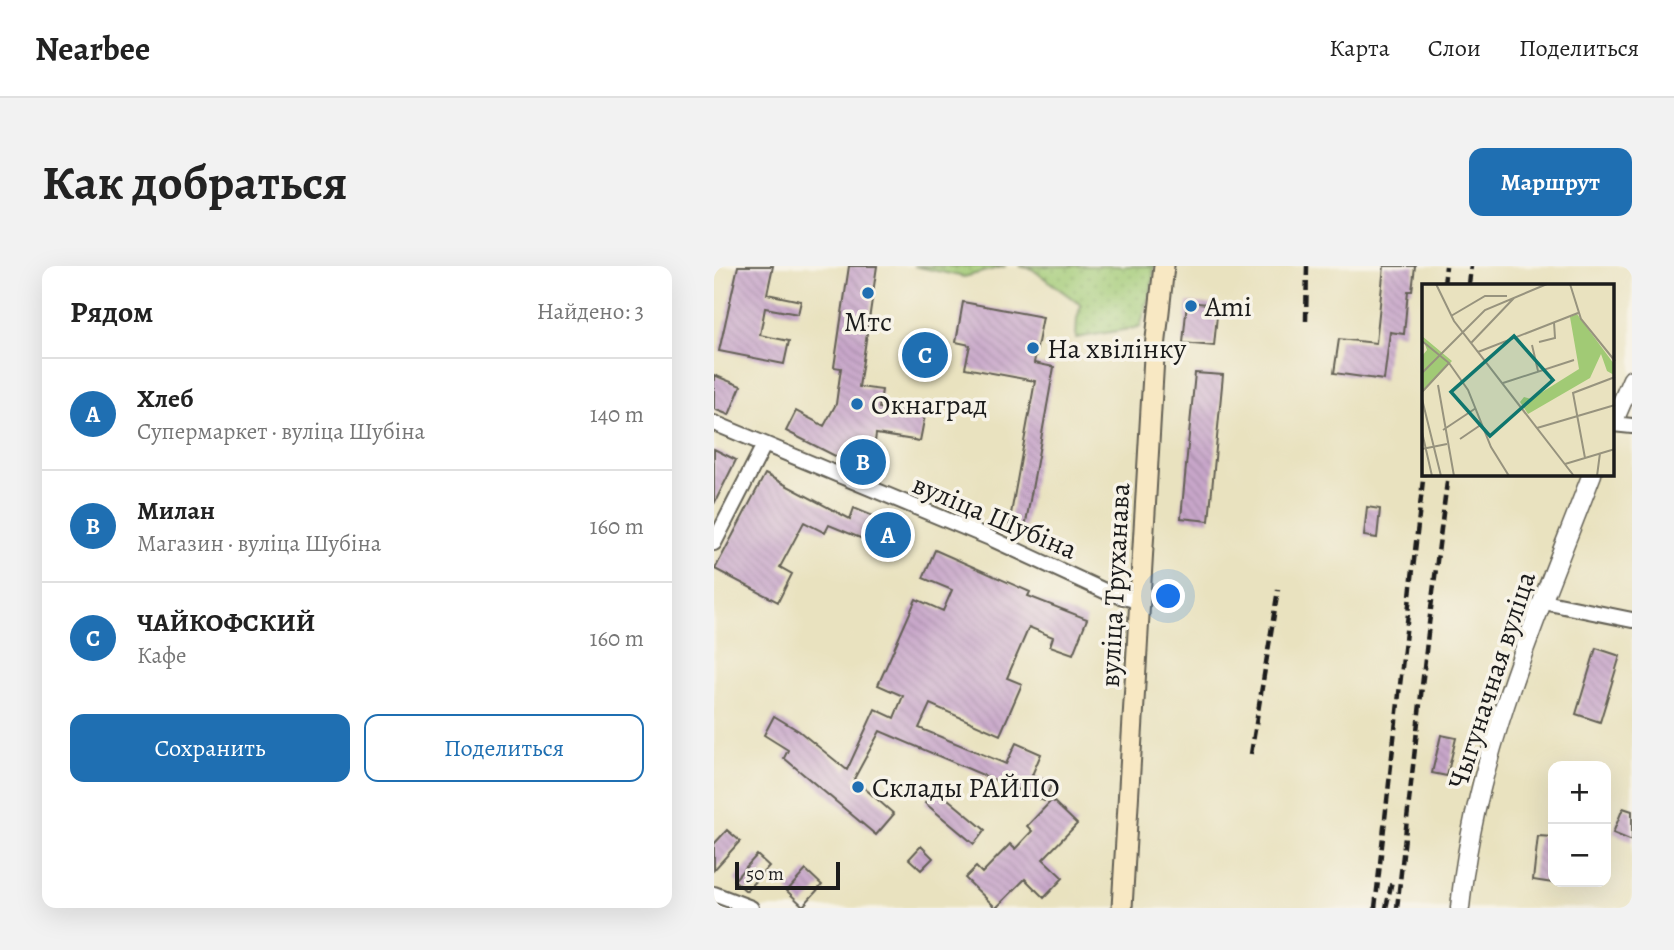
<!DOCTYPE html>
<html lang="ru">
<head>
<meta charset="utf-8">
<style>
  body { margin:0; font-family:Alegreya,serif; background:#f2f2f2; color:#222 }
  .controls { position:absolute; right:21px; bottom:21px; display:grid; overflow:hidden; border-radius:14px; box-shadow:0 7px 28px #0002 }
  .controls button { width:63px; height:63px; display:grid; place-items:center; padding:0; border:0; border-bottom:2px solid #e0e0e0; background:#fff; color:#222; font:35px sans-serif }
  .scale { position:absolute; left:21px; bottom:18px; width:105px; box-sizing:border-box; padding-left:7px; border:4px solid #1c1c1c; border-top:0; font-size:19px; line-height:24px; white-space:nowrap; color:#1c1c1c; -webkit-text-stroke:5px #f7f3e8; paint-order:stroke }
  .you { position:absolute; left:455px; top:331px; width:24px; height:24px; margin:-18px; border:5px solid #fff; border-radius:50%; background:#1a73e8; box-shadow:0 0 0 10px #1a73e833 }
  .badge { display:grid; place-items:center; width:46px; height:46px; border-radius:50%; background:#1f6fb2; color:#fff; font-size:23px; font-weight:700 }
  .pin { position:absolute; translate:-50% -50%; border:4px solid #fff; box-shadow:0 2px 7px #0006 }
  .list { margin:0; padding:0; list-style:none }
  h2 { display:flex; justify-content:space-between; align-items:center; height:91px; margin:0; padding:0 28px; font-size:30px }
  h2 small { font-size:23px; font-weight:400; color:#767676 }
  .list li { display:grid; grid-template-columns:46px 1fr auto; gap:21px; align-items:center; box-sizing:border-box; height:112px; padding:0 28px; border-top:2px solid #e0e0e0 }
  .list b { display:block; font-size:26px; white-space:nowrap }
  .list p { margin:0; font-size:23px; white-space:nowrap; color:#767676 }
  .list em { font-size:23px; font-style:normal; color:#767676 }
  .actions { display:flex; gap:14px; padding:21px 28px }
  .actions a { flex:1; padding:16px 0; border:2px solid #1f6fb2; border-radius:14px; text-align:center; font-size:24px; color:#1f6fb2 }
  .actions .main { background:#1f6fb2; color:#fff }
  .map { position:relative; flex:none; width:918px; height:642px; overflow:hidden; border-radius:14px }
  header { display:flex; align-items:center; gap:42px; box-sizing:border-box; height:98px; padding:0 35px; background:#fff; border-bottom:2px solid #e0e0e0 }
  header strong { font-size:33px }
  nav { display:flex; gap:38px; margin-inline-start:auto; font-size:24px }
  .intro { display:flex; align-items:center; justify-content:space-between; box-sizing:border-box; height:168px; padding:0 42px }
  h1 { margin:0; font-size:49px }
  .button { padding:18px 32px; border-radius:14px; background:#1f6fb2; color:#fff; font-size:24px; font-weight:700 }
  main { display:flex; gap:42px; padding:0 42px }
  aside { flex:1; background:#fff; border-radius:14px; box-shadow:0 7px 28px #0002 }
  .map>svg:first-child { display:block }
  .park { fill:url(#park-dots); stroke:#5e7348; stroke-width:2 }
  .building { fill:url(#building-back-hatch) }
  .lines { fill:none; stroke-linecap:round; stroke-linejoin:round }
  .minor-casing { stroke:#646155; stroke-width:18 }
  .tertiary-casing { stroke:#646155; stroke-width:21 }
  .secondary-casing { stroke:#646155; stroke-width:23 }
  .minor { stroke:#fff; stroke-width:14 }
  .tertiary { stroke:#fff; stroke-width:18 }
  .secondary { stroke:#f8e8c3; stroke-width:19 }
  .rail { stroke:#1c1c1c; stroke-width:4.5; stroke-dasharray:10 5; stroke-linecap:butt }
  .poi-dot { fill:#1f6fb2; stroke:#f7f3e8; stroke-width:2.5 }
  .labels { text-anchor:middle; stroke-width:7; stroke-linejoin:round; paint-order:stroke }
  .poi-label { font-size:28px; fill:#1c1c1c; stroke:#f7f3e8; text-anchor:start }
  .street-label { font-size:28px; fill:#1c1c1c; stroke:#f7f3e8 }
  .inset-road { fill:none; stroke:#97937e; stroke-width:2 }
  .view { fill:#0f766e; fill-opacity:0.15; stroke:#0f766e; stroke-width:3.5 }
  .inset-edge { fill:none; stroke:#1c1c1c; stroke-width:3.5 }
</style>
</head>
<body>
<header>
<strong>Nearbee</strong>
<nav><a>Карта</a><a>Слои</a><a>Поделиться</a></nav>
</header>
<div class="intro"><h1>Как добраться</h1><a class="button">Маршрут</a></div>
<main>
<aside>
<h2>Рядом<small>Найдено: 3</small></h2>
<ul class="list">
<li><span class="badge">A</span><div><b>Хлеб</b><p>Супермаркет · вуліца Шубіна</p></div><em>140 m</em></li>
<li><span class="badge">B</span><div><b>Милан</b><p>Магазин · вуліца Шубіна</p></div><em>160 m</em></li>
<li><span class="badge">C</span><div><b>ЧАЙКОФСКИЙ</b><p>Кафе</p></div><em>160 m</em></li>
</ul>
<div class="actions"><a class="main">Сохранить</a><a>Поделиться</a></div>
</aside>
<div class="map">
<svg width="918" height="642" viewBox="0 0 918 642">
  <defs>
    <pattern id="park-dots" width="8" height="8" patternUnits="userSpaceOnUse" patternTransform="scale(1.75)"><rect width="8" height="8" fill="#a1ca75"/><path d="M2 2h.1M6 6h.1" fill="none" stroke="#8aad65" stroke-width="1.8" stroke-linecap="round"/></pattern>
    <pattern id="building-back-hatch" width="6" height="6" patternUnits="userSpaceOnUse" patternTransform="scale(1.75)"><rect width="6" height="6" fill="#c7a6c9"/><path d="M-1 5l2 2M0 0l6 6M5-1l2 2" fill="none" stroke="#aa8eac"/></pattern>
  </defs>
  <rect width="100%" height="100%" fill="#f7f3e8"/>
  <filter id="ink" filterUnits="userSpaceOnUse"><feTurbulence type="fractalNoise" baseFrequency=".0143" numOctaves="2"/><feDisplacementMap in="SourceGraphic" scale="14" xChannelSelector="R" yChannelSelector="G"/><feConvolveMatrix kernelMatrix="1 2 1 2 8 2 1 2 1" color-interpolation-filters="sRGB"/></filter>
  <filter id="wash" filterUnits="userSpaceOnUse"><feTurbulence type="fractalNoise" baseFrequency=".00686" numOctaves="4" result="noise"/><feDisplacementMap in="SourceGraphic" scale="28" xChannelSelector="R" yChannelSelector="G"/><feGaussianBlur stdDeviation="1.57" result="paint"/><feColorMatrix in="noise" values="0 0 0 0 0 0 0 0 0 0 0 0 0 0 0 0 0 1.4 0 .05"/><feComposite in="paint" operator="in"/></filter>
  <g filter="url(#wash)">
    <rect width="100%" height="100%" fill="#e9e2bf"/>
    <!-- park -->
    <path class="park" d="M200,0H292L250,11Z
      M305,0H440L438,20L426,61L362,72L363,53L367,39L318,3Z"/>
    <g id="blocks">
      <!-- building -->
      <path class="building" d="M24,0H59L53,28L87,35L84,48L51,42L46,69L75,75L70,98L5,85Z
        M135,0H163L145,121L168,124L165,142L211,149L206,175L162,168L158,200L137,198L72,165L82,145L110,160L122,138L127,102L120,101Z
        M670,0H701L698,25H694L690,68L676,66L670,114L620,107L625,73L662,77Z
        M249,36L329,51L320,97L340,101L311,262L295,259L321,115L251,102L256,79L242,76Z
        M473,36L504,39L500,80L469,77Z
        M481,107L509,109L495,255L467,252Z
        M0,109L27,120L15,149L0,143Z
        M0,183L22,194L0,238Z
        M51,208L136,253L140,242L183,260L180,269L187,272L183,282L175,279L173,283L115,259L111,267L90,256L66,301L78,308L64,336L1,303Z
        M653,241L666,243L663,272L650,270Z
        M221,284L316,326L314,330L373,353L359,388L336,380L339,371L315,361L293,412L308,418L286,469L216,438L205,462L292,498L302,477L327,488L318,509L338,517L330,535L166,465L140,513L180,548L162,569L70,492L74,484L50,469L60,450L85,465L133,504L161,443L180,452L189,430L164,419L202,333L229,345L238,324L209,312Z
        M882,382L906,390L886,456L862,448Z
        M727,469L742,472L733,510L718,507Z
        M222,523L271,564L260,578L211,537Z
        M338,534L363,558L329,593L349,612L330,632L311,613L282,642L251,612L262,601L268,607L296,578L301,583L318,565L313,560Z
        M909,542L918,545V575L899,567Z
        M13,564L26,575L0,604V578Z
        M824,570L839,571V617L819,614Z
        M207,580L219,592L207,604L195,593Z
        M43,589L55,600L32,625L20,614Z
        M92,604L108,619L89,640L73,625Z"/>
    </g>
  </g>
  <g filter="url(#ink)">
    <use href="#blocks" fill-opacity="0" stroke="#646155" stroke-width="2"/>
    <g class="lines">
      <defs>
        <path id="minor" d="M0,157L276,272L395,327L428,336
          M899,158L918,160
          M0,277L50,179
          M830,336L918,354
          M0,628L37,642"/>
        <path id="tertiary" d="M899,157L918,113
          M746,642C760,491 824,349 878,208"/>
        <path id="secondary" d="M408,642L440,91L450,0"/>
      </defs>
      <!-- minor casing -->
      <use href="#minor" class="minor-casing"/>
      <!-- tertiary casing -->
      <use href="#tertiary" class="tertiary-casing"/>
      <!-- secondary casing -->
      <use href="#secondary" class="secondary-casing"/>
      <!-- minor -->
      <use href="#minor" class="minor"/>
      <!-- tertiary -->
      <use href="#tertiary" class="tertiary"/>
      <!-- secondary -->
      <use href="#secondary" class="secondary"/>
      <!-- rail -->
      <path class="rail" d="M730,19L732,0
        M755,19L757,0
        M592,55L593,0
        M537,488L564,324
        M661,642L710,205
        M672,642L678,615
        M683,642L715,358L734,208"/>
    </g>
  </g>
  <!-- markers -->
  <g class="poi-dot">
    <circle cx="154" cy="27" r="7"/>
    <circle cx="477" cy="40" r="7"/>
    <circle cx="319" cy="82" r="7"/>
    <circle cx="143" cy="138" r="7"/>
    <circle cx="144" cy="521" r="7"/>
  </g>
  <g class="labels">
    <!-- poi labels -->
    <g class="poi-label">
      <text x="491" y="50">Ami</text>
      <text x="154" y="65" text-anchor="middle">Мтс</text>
      <text x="333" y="92">На хвілінку</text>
      <text x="157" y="148">Окнаград</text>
      <text x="158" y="531">Склады РАЙПО</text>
    </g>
    <!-- street labels -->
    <g class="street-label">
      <text transform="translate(281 250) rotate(23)" y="10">вуліца Шубіна</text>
      <text transform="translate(400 319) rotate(-87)" y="10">вуліца Труханава</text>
      <text transform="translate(777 414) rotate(-72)" y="10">Чыгуначная вуліца</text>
    </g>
  </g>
  <!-- overview -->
  <g transform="translate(708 18)">
    <rect width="192" height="192" fill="#e9e2bf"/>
    <path d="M0,52L30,77L0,109V72L5,66Z" fill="#a1ca75"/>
    <path d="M155,30L192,80V91L185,87L179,70L168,94L106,130L98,118L102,113L109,115L157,85L148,33Z" fill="#a1ca75"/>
    <path class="inset-road" d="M14,0L32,37L152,192M148,0L159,35L193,77M29,32L63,12H85M0,57L27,79L0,108M117,58L133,54L132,38M49,59L92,14M110,61L116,87M56,68L156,29M27,79L46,106L69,163L87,192M0,89L63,26L125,0M81,99L152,76M16,101L32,192M0,115L19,192M115,144L193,121M21,146L54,124M0,148L10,192M38,155L60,140M0,165L25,160M163,174L151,109L193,93M143,180L193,165M175,192L178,169"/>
    <path class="view" d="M92,52L131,96L68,152L29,108Z"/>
    <rect width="192" height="192" class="inset-edge"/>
  </g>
</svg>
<div class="controls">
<button>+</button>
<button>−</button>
</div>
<div class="scale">50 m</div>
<div class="you"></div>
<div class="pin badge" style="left:174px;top:269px">A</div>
<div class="pin badge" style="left:149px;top:196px">B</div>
<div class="pin badge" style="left:211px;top:89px">C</div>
</div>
</main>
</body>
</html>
